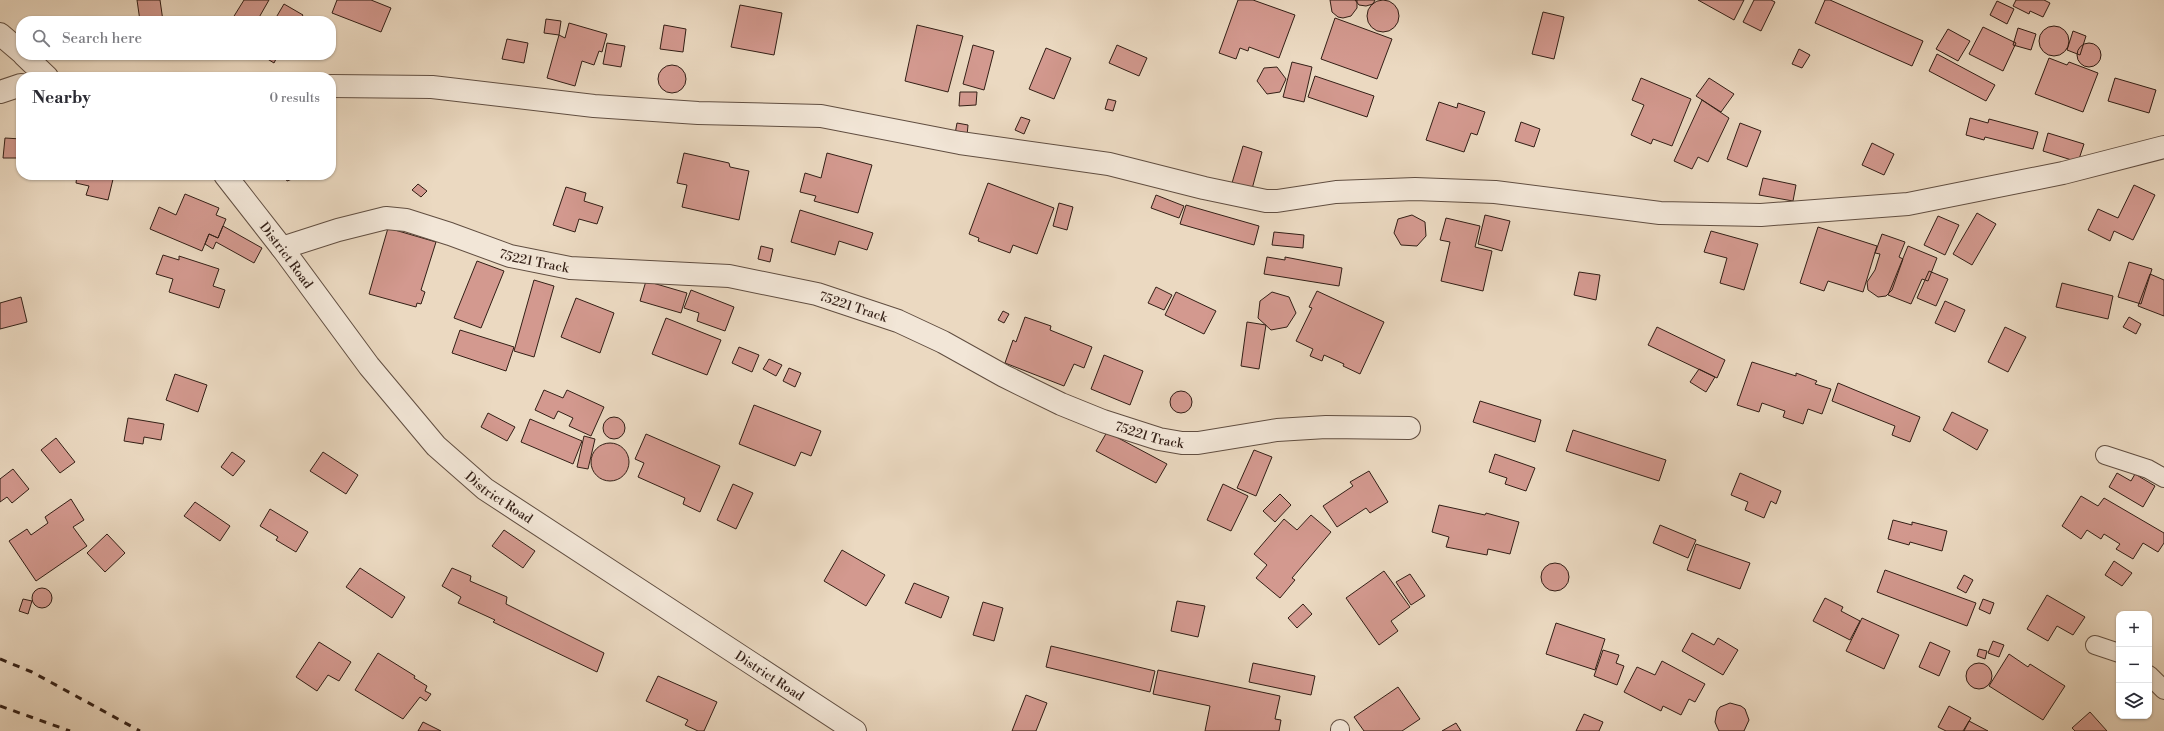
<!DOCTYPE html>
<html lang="en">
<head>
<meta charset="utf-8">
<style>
  body { margin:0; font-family:"Libre Bodoni",serif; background:#f2f2f3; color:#2b2b33 }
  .controls { position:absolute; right:12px; bottom:12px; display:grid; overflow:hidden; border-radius:8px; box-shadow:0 1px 3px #0004 }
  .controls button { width:36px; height:36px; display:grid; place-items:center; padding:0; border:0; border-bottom:1px solid #e1e1e2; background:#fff; color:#2b2b33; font:20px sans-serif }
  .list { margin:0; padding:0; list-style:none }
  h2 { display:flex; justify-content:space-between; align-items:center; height:52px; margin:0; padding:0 16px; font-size:17px }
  h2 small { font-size:13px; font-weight:400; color:#7c7c81 }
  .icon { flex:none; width:22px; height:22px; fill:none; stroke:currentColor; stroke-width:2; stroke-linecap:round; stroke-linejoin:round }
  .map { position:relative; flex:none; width:2164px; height:731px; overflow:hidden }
  .search { position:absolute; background:#fff; box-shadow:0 1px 3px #0004; left:16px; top:16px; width:320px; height:44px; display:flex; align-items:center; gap:10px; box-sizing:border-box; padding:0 14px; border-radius:16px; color:#7c7c81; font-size:15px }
  .panel { position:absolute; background:#fff; box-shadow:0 1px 3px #0004; left:16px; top:72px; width:320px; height:108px; border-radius:16px }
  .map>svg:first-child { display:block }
  .building { fill:#d3998f; stroke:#331f16 }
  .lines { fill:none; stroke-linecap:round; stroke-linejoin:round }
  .lane-casing { stroke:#614e41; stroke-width:20 }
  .street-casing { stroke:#614e41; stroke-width:24 }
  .lane { stroke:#f2e6d7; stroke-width:18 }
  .street { stroke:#f2e6d7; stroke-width:22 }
  .rail { stroke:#331f16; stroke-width:3; stroke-dasharray:7 7; stroke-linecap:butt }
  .labels { text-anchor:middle; stroke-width:4; stroke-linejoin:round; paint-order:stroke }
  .street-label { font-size:13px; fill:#331f16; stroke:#f2e6d7 }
</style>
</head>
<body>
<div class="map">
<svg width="2164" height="731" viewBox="0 0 2164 731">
  <rect width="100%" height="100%" fill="#ebd9c1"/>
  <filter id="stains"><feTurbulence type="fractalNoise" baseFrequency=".005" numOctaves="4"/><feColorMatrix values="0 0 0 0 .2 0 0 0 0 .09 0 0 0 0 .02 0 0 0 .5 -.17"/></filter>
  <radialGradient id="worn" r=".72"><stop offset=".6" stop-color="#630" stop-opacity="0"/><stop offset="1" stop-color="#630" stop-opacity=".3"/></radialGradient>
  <!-- building -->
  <path class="building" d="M137,0H160L163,21H140Z
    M244,0H269L257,21H231Z
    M337,0H371L391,8L381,32L332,13Z
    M1238,0H1253L1295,15L1279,58L1249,47L1248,51L1240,48L1236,59L1219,53Z
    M1330,0H1357V8L1351,16L1343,18L1338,17L1332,12Z
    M1355,0H1375L1373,4L1366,6L1359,5Z
    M1698,0H1744L1734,20Z
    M1754,0H1771L1775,2L1761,31L1743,22Z
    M1825,0H1830L1923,41L1912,66L1815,23Z
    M2016,0H2044L2050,3L2043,17L2030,11L2029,14L2013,6Z
    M1367 16a16 16 0 1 1 32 0a16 16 0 1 1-32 0Z
    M1997,1L2014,9L2007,24L1990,15Z
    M284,4L303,15L299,21H274Z
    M740,5L782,13L774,55L731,47Z
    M1543,12L1564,17L1554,59L1532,54Z
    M1335,18L1392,39L1377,79L1321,59Z
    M546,19L561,21L559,35L544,33Z
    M569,23L607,34L602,52L599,51L594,65L582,61L575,86L547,78L559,35L565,38Z
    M664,25L686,29L683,52L660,49Z
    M917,25L963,36L948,92L905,81Z
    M2039 41a15 15 0 1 1 30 0a15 15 0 1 1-30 0Z
    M1983,27L2016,43L2003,71L1969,54Z
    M2018,28L2036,34L2031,50L2013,45Z
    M1948,29L1970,41L1958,61L1936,49Z
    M2073,31L2086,36L2080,55L2067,50Z
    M507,39L528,43L524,63L502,59Z
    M607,43L625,46L621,67L603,64Z
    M2077 55a12 12 0 1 1 24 0a12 12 0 1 1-24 0Z
    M973,45L994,51L984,90L963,84Z
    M1117,45L1147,58L1139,76L1109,63Z
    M1046,48L1071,58L1054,99L1029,89Z
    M1799,49L1810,55L1802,68L1792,64Z
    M1937,54L1995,85L1986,101L1929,71Z
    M261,55H278L274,63Z
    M2049,58L2067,65L2069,62L2098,73L2083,112L2035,94Z
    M1292,62L1312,67L1304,102L1283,97Z
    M658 79a14 14 0 1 1 28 0a14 14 0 1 1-28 0Z
    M1277,67L1286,79L1280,92L1267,94L1257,81L1264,68Z
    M1315,76L1374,96L1367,117L1308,97Z
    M1641,78L1691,99L1672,146L1653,139L1651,144L1631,135L1644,105L1632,100Z
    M1709,78L1734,94L1721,112L1696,96Z
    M2115,78L2156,90L2149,113L2108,101Z
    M960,92H977L976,105L959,106Z
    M1108,99L1116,101L1113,111L1105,109Z
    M1702,100L1729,118L1708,162L1698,157L1692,169L1674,161Z
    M1439,102L1457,108L1458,103L1485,112L1477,135L1471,133L1464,152L1426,140Z
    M1021,117L1030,120L1024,134L1015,130Z
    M1970,118L1988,123L1989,119L2038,132L2033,149L1985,137L1984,140L1966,135Z
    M1521,122L1540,129L1534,147L1515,141Z
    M957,123L968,125L967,136L955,134Z
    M1740,123L1761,131L1747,167L1727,159Z
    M2048,133L2084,144L2078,162L2043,151Z
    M5,138L21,139V158H3Z
    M1872,143L1894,154L1884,175L1862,165Z
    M1243,146L1262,152L1252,189L1232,183Z
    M684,153L729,163L730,167L749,171L739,220L682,207L687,185L677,183Z
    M827,153L872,165L858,213L814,201L816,196L800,192L805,173L821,178Z
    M77,175H114L108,200L86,195L89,186L76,183Z
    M284,175H302L287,181Z
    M1763,178L1796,185L1793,201L1759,195Z
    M988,183L1054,208L1037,254L1013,245L1010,253L978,241L979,238L969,234Z
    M418,184L427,191L421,197L412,190Z
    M2134,185L2155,195L2133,240L2114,231L2110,241L2088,230L2098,209L2118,218Z
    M566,187L586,193L584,201L603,207L597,224L579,219L575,232L553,225Z
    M185,194L219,208L216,215L226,219L218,238L209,234L202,251L150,229L159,207L176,215Z
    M1156,195L1184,206L1179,218L1151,208Z
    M1059,203L1073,207L1067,230L1053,226Z
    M1186,205L1259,226L1254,245L1180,224Z
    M800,210L873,233L867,250L839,241L835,255L791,242Z
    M1977,213L1996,224L1972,265L1953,254Z
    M1412,215L1425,222L1426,236L1417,246L1401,245L1394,233L1398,219Z
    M1485,215L1510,221L1502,251L1478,244Z
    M1938,216L1959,225L1945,255L1924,245Z
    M1446,218L1480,226L1475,247L1492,251L1483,291L1441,281L1450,242L1440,240Z
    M223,226L262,248L254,263L216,242L213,249L205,244L209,234L218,238Z
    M1818,227L1877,246L1863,292L1828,281L1824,291L1800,283Z
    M388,228L436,242L421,290L425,292L421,304L417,303L416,307L369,294Z
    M1711,231L1758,244L1744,290L1720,283L1727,258L1704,252Z
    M1274,232L1304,235L1303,248L1272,245Z
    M1882,234L1905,242L1899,257L1903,259L1892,290L1886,296L1878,297L1868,290L1867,282L1875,270L1880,254L1875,253Z
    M761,246L773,249L770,262L758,259Z
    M1908,246L1937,258L1928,281L1922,279L1911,304L1888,295Z
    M163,255L179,260V256L219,269L213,286L225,290L219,308L169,292L173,279L156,274Z
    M1267,257L1285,260V257L1342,268L1339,286L1264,274Z
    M477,261L504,271L481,328L454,318Z
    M2129,262L2152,269L2141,304L2118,297Z
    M1929,271L1948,279L1936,306L1917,298Z
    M1579,272L1600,275L1596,300L1574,295Z
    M2150,274L2164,280V316L2138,306Z
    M534,280L554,286L534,357L514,351Z
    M646,281L687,293L681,313L640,301Z
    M2062,283L2113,296L2108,319L2056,307Z
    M1156,287L1172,295L1164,310L1148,303Z
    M691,290L734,307L725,331L697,321L699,313L684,308Z
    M1317,291L1384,322L1360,374L1343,366L1344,364L1324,355L1322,361L1310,356L1313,349L1296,341L1312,308L1309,307Z
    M1176,292L1216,311L1204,334L1165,315Z
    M1272,292L1289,297L1296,313L1287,327L1271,330L1258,318L1260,301Z
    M21,297L27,322L0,329V303Z
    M576,298L614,313L600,353L561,337Z
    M1945,301L1965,310L1955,332L1935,323Z
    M1003,311L1009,314L1004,323L998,320Z
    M1025,317L1051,326L1050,330L1092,347L1084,368L1074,364L1064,386L1005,363L1013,340L1016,342Z
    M2129,317L2141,324L2136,334L2123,327Z
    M666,318L721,340L707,375L652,354Z
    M1247,322L1266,325L1259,369L1241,366Z
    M1657,327L1725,360L1717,378L1648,345Z
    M2005,327L2026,337L2008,372L1988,362Z
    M460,330L514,347L506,371L452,353Z
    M739,347L759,355L752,372L732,363Z
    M1104,355L1143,371L1130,405L1091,389Z
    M769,359L782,365L776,376L763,369Z
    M1752,362L1796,376V373L1817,381L1815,384L1831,389L1822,414L1808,409L1803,424L1783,417L1785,411L1762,403L1759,412L1737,405Z
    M789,368L801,373L795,387L783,381Z
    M1699,369L1715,377L1706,392L1690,382Z
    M175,374L207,385L198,412L166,400Z
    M1838,383L1920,417L1910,442L1892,435L1895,426L1832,401Z
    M544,390L563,398L567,390L604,407L591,436L569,426L573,418L558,411L554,419L535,410Z
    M1170 402a11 11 0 1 1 22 0a11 11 0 1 1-22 0Z
    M1480,401L1541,420L1535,442L1473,422Z
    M754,405L821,431L811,456L801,452L795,466L739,444Z
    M1952,412L1988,430L1977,450L1943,430Z
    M488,413L515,427L507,441L481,427Z
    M603 428a11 11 0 1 1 22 0a11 11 0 1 1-22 0Z
    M128,418L164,424L161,440L144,437L143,444L124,441Z
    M530,419L582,441L573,464L521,442Z
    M1573,430L1666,460L1659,481L1566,451Z
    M1107,432L1167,464L1156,483L1096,451Z
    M646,434L720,466L700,512L683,504L685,498L638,477L644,463L635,459Z
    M584,436L595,439L588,469L577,467Z
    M56,438L75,462L60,473L41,450Z
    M591 462a19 19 0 1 1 38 0a19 19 0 1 1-38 0Z
    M1254,450L1272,457L1256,496L1237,488Z
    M232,452L245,461L233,476L221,467Z
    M323,452L358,475L346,494L310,471Z
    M1495,454L1535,468L1526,491L1505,484L1507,478L1489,472Z
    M13,469L29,489L12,503L7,497L0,502V479Z
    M1369,471L1388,502L1370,513L1366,508L1337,527L1323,506L1353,486L1350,482Z
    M1740,473L1781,491L1776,504L1771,501L1764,518L1745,510L1748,502L1731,495Z
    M2117,473L2131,481L2135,474L2155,486L2143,507L2109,487Z
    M733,484L753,493L736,529L717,520Z
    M1223,484L1248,496L1231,531L1207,520Z
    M1280,494L1291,505L1275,522L1263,511Z
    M2081,496L2098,506L2104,498L2164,533V543L2158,552L2143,543L2133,559L2116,549L2120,544L2104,534L2101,539L2087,530L2081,539L2062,526Z
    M71,499L84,520L73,527L87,546L36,581L9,541L27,529L31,535L48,523L45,517Z
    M195,502L230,526L220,541L184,516Z
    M1439,505L1485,515L1486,513L1519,522L1510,554L1488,549L1487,555L1446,547L1449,537L1432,532Z
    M270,509L308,532L296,552L276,540L278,537L260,526Z
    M1311,515L1331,532L1292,578L1295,580L1280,598L1256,578L1267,565L1254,554L1284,519L1297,530Z
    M1893,520L1912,525V522L1947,531L1942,551L1910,542L1909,545L1888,539Z
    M1660,525L1696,540L1688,558L1653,543Z
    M504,530L535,551L523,568L492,546Z
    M107,534L125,553L105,572L87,553Z
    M1696,544L1750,563L1740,589L1687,570Z
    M842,550L885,575L866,606L824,581Z
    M2114,561L2132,573L2122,586L2105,575Z
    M1541 577a14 14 0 1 1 28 0a14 14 0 1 1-28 0Z
    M360,568L405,597L392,618L346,587Z
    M452,568L471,576L470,581L507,597L506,604L604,653L597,672L493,622L495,620L458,603L461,597L442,586Z
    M1885,570L1976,603L1967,626L1877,592Z
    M1384,571L1410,607L1391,621L1398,631L1379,645L1346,598Z
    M1410,574L1425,596L1411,605L1396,582Z
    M1964,575L1973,580L1966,593L1957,588Z
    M914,583L949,597L941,618L905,603Z
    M32 598a10 10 0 1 1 20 0a10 10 0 1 1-20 0Z
    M2047,595L2085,617L2073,635L2057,626L2048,641L2027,629Z
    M1825,598L1843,607L1841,611L1860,621L1850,640L1813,621Z
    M23,599L32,601L28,614L19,611Z
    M1983,599L1994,603L1990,614L1979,609Z
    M1177,601L1205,606L1198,637L1171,631Z
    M983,602L1003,608L994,641L973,635Z
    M1303,604L1312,614L1297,628L1288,618Z
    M1862,618L1899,635L1884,669L1846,651Z
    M1556,623L1605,639L1595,670L1546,654Z
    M1692,633L1714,645L1718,638L1738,650L1723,675L1682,651Z
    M1993,641L2004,645L1999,657L1988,653Z
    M319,642L351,662L339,681L328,675L317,691L296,677Z
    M1930,642L1950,651L1939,676L1919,667Z
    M1051,646L1155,671L1150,692L1046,667Z
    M1979,649L1987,651L1985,659L1977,656Z
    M1603,650L1619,655L1616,663L1624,666L1617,685L1594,676Z
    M378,653L415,676L414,678L427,686L425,691L431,694L426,701L420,697L403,719L355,690Z
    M2009,654L2028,667L2030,664L2065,686L2043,720L1989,686Z
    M1662,661L1705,684L1695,702L1689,699L1681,715L1663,706L1661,711L1624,692L1637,667L1655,675Z
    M1253,663L1315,676L1311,695L1249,682Z
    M1966 676a13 13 0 1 1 26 0a13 13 0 1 1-26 0Z
    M1158,670L1280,696L1275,719L1281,720L1279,731H1205L1210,706L1153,694Z
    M658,676L717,702L704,731H698L685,725L688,720L646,701Z
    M1398,687L1420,719L1402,731H1364L1354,717Z
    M1026,695L1047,703L1036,731H1012Z
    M1730,703L1741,706L1745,709L1749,720L1744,731H1719L1717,727L1715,722L1717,711L1720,707Z
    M1949,706L1971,718L1963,731H1946L1938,727Z
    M2090,712L2107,731H2075L2072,728Z
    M1584,714L1603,722L1599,731H1576Z
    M1969,721L1988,731H1964Z
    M423,722L441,731H418Z
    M1456,723L1461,731H1442Z"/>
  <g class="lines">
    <defs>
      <path id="lane" d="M2105,455L2148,469L2164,478
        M2095,645L2119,653
        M2149,675L2164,690
        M1340,731V729"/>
      <g id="street">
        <path d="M0,34L21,52"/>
        <path d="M24,55L47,77"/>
        <path d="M331,86L432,87L594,106L698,113L821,116L960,143L1109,164L1204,188L1266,201H1277L1336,192L1415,189L1495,192L1660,213L1761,215L1908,204L2063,173L2164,147"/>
        <path d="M0,92L21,85"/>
        <path id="s1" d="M225,175L282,248L369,366L436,446L485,489L855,731"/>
        <path id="s2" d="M282,248L338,230L386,218L406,220L450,234L510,256L570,268L729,276L817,294L898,321L943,342L1004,376L1061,404L1103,421L1159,439L1182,443H1198L1277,430L1326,427L1409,428"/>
      </g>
    </defs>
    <!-- lane casing -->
    <use href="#lane" class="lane-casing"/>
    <!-- street casing -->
    <use href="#street" class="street-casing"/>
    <!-- lane -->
    <use href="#lane" class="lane"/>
    <!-- street -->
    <use href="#street" class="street"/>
    <!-- rail -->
    <path class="rail" d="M0,659L32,672L140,731
      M0,706L70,731"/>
  </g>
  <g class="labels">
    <!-- street labels -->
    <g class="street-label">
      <text dy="5" stroke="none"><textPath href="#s1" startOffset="101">District Road</textPath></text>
      <text dy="5" stroke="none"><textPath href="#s2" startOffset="263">75221 Track</textPath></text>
      <text dy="5" stroke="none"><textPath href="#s2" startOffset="587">75221 Track</textPath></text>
      <text dy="5" stroke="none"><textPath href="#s2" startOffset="911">75221 Track</textPath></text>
      <text dy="5" stroke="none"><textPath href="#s1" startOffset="425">District Road</textPath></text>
      <text dy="5" stroke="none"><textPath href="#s1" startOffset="749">District Road</textPath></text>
    </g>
  </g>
  <rect width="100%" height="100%" filter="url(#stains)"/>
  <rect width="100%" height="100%" fill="url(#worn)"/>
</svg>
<div class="controls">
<button>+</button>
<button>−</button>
<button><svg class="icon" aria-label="layers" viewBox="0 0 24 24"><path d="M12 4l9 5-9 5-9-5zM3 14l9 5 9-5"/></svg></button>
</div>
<div class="search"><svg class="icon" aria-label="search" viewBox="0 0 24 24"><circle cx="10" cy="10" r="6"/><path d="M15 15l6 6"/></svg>Search here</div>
<section class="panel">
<h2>Nearby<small>0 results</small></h2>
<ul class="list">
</ul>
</section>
</div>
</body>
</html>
